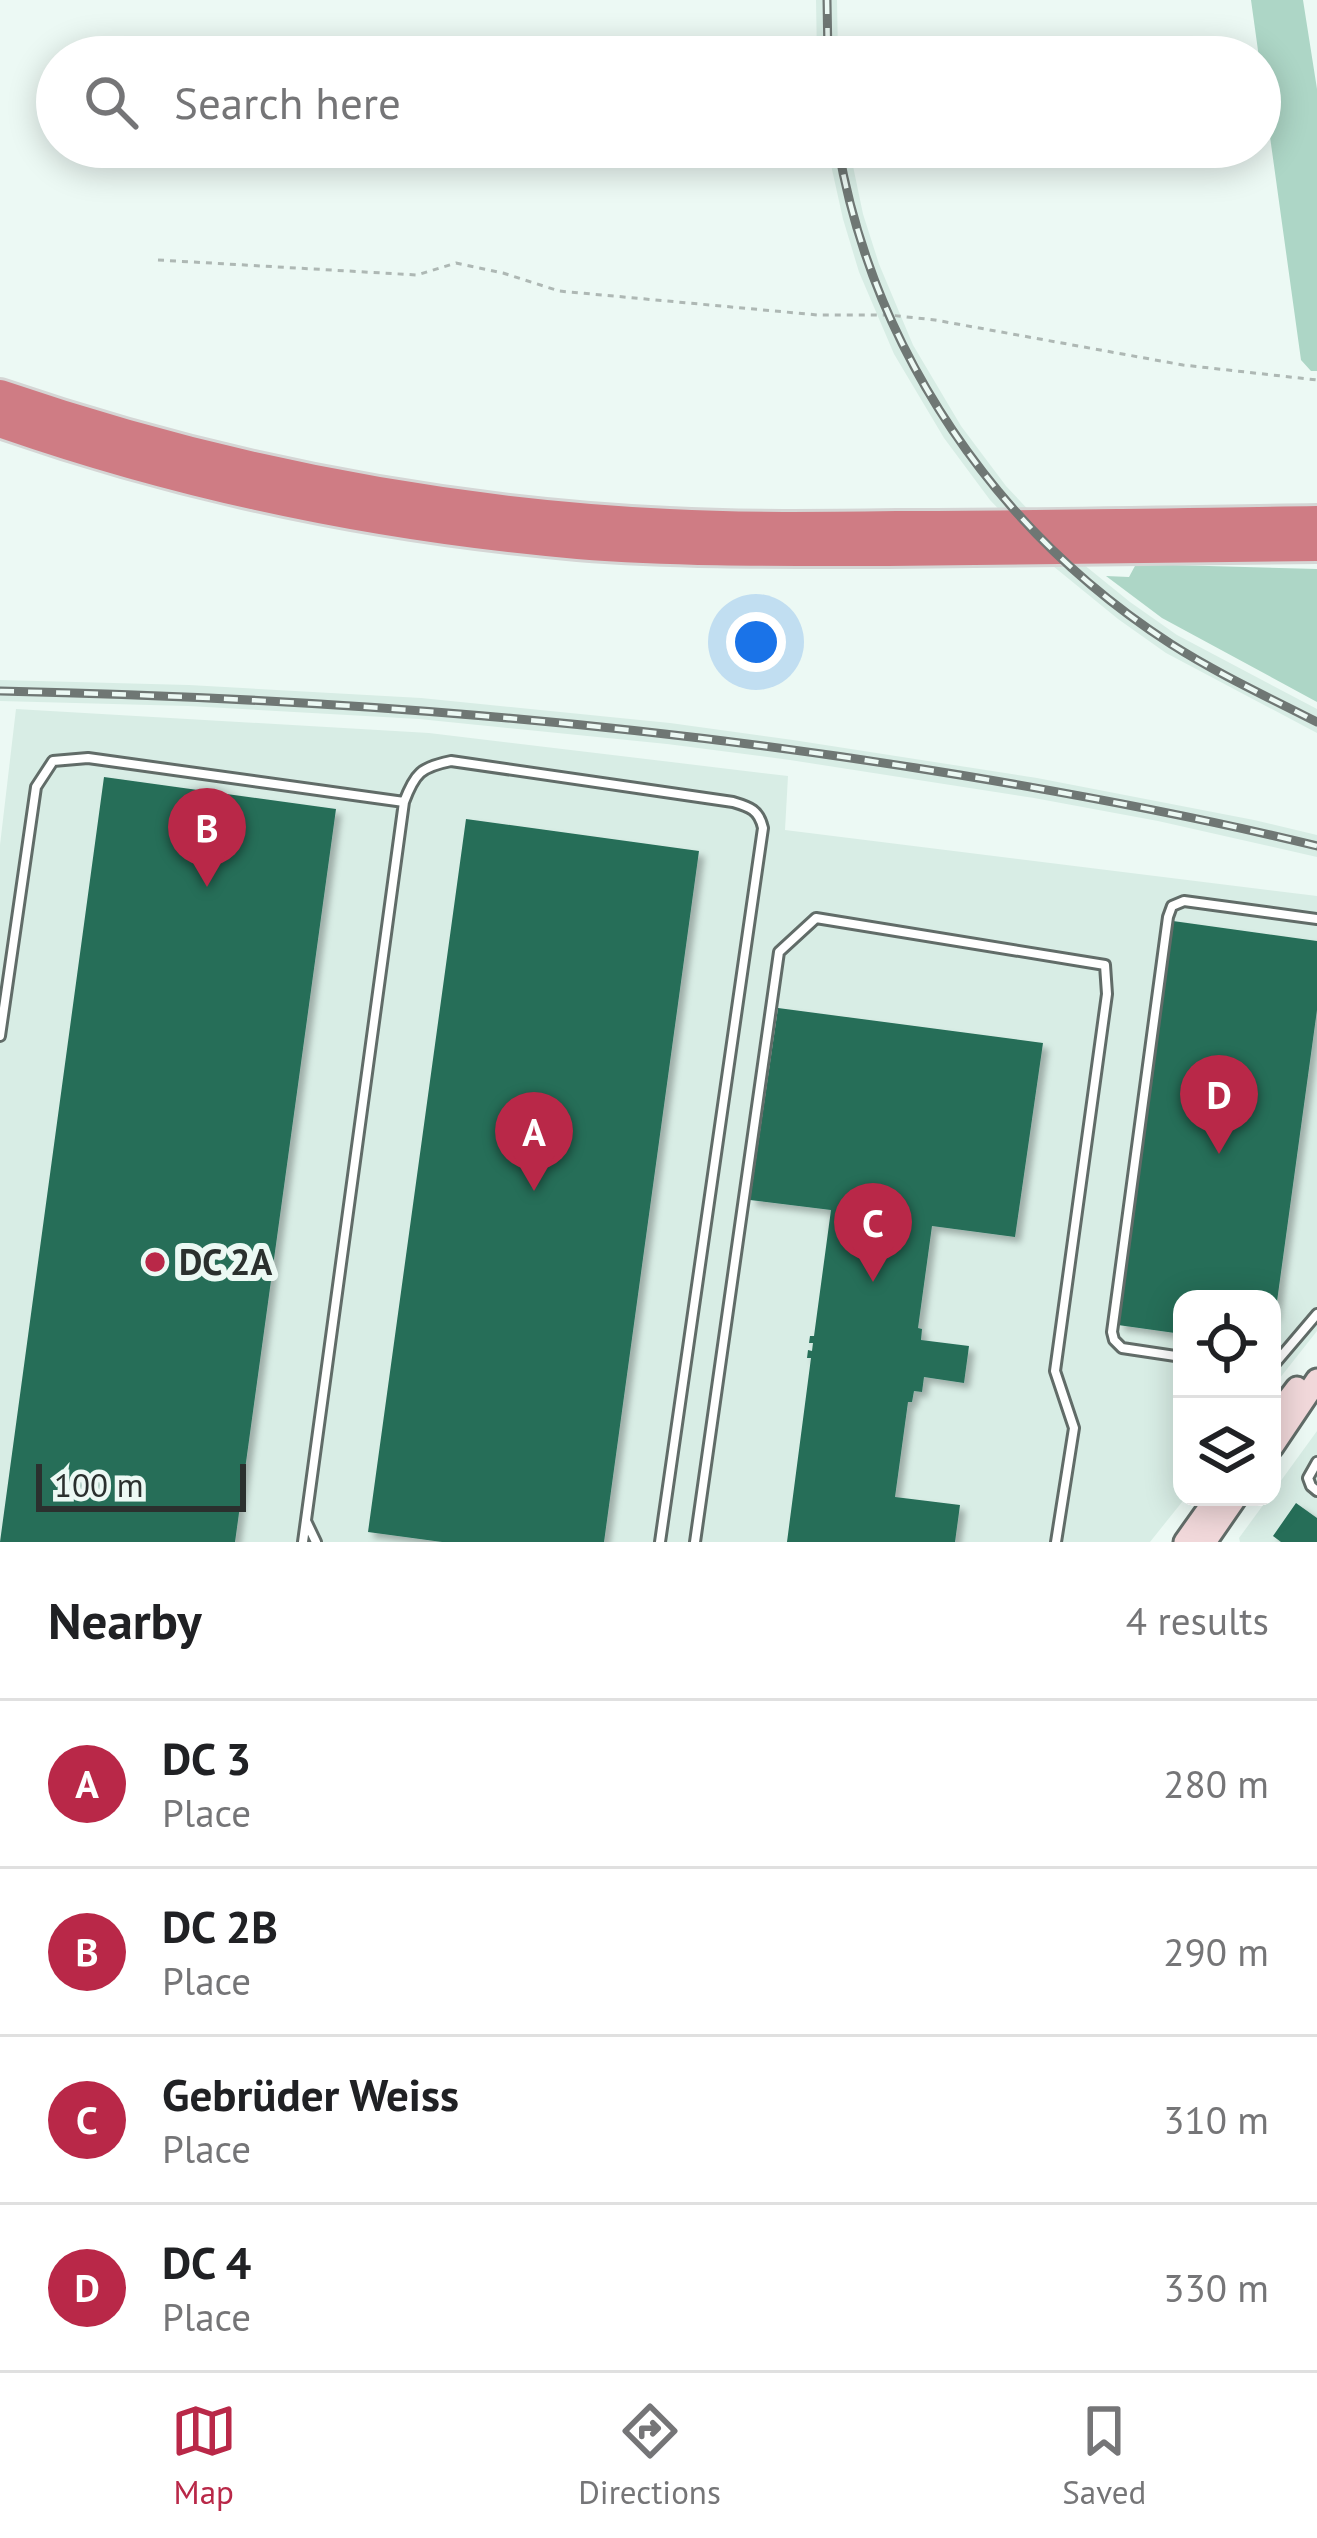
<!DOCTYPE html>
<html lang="en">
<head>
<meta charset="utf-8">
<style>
  body { margin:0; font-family:"PT Sans",sans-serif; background:#f2f2f2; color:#202124 }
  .controls { position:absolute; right:36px; bottom:36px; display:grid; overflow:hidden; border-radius:24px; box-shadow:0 6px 30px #0003 }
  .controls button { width:108px; height:108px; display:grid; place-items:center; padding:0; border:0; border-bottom:3px solid #e0e0e0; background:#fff; color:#202124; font:60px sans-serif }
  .scale { position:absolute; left:36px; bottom:30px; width:210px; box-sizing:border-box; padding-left:12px; border:6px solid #2b302e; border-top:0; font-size:33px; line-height:42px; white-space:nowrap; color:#2b302e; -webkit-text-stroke:9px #ecf9f4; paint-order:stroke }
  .you { position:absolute; left:756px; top:642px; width:42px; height:42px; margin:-30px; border:9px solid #fff; border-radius:50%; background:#1a73e8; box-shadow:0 0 0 18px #1a73e833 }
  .badge { display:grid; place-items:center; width:78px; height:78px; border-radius:50%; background:#b92848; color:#fff; font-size:39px; font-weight:700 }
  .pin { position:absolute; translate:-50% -99px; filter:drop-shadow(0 3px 6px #0008) }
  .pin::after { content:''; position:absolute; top:63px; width:42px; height:36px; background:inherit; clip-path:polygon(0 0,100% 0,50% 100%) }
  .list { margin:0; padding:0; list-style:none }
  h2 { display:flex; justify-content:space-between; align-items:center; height:156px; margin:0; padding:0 48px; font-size:51px }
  h2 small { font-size:39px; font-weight:400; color:#757577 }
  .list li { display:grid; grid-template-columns:78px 1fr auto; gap:36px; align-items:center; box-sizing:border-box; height:168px; padding:0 48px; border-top:3px solid #e0e0e0 }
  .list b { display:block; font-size:45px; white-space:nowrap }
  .list p { margin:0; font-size:39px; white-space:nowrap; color:#757577 }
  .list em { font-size:39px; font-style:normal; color:#757577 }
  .icon { flex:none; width:66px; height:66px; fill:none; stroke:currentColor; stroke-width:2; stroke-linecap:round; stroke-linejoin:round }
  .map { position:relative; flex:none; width:1317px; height:1542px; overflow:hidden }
  .search { position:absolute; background:#fff; box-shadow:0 6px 30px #0003; left:36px; right:36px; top:36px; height:132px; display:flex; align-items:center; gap:30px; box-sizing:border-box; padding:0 42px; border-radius:66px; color:#757577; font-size:45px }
  .sheet { height:828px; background:#fff }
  nav { display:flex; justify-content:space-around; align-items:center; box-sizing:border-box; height:168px; border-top:3px solid #e0e0e0; background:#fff; font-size:33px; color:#757577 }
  nav a { display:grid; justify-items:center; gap:6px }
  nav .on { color:#b92848 }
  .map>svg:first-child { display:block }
  .built { fill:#d8ede5 }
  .green { fill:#add6c6 }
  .building { fill:#266e59; filter:url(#shadow) }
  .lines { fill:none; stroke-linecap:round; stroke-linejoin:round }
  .lane-casing { stroke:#616c68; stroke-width:14 }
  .secondary-casing { stroke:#616c68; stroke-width:27 }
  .highway-casing { stroke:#d5d6d5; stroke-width:36 }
  .path { stroke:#aeb8b4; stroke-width:3; stroke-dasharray:6 6; stroke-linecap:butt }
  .lane { stroke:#fff; stroke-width:8 }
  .secondary { stroke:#f1d8da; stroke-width:21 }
  .highway { stroke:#cf7c84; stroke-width:30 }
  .rail-casing { stroke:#6f7774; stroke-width:9 }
  .rail { stroke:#ecf9f4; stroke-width:4.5; stroke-dasharray:14; stroke-linecap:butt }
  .poi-dot { fill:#b92848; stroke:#ecf9f4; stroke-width:4.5 }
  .labels { text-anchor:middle; stroke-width:12; stroke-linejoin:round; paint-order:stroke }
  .poi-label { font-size:36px; font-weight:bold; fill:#2b302e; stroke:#ecf9f4; text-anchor:start }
</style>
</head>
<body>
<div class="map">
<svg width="1317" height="1542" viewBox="0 0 1317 1542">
  <defs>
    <filter id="shadow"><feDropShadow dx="5.5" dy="5.5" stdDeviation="3" flood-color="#0004"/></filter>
  </defs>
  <rect width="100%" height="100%" fill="#ecf9f4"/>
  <!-- built -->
  <path class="built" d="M816,0H837L838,57H817Z
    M827,147H849L863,214L879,264L913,345L961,426L1006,486L1067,551L1130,602L1177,635L1317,709V733L1166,653L1118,619L1053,566L990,500L944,438L894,354L859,272L843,219Z
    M0,680L189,685L421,698L670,723L793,740L1037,778L1254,820L1317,835V857L1158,821L1034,798L790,760L667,744L419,719L188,706L0,701Z
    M16,709L429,733L788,776L785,830L1317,896V1331L1272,1388V1299H1182V1497H1186L1150,1542H0V845Z
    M1317,1431V1542H1240L1239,1538L1269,1497H1272V1493Z"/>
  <!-- green -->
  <path class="green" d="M1251,0H1303L1317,89V371H1311L1301,360Z
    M1136,564L1317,569V702L1162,618L1106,576L1129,577Z"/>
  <!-- building -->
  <path class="building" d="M104,777L336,809L235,1542H0Z
    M466,819L699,851L604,1542H442L368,1532Z
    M1173,921L1317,941V1010L1275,1316H1272V1299H1182V1334L1118,1325Z
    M778,1008L1043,1043L1015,1237L932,1226L918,1328L922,1329L921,1340L969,1346L964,1383L924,1377L922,1392L914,1391L912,1402H908L895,1497L960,1505L955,1542H787L811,1358H807L808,1350L812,1351L813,1343H809L810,1336H814L831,1210L750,1200Z
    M1296,1503L1317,1518V1542H1281L1273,1536Z"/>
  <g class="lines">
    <defs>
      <path id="lane" d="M0,1036L36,787L53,761L88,758L404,802
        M1182,1357L1122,1348L1114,1340L1112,1332L1168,917L1172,906L1184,901L1317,919
        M1272,1367L1317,1314
        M1317,1462L1308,1478L1311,1486L1317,1491
        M306,1521L316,1542
        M303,1542L404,802C415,773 421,767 451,761L733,802C750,807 759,810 763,828L660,1542
        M695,1542L779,952L816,918L1105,965L1107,994L1055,1371L1074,1428L1056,1542"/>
      <path id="secondary" d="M1272,1421L1297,1388
        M1272,1447L1317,1380
        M1185,1542L1217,1497
        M1205,1542L1236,1497"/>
      <path id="highway" d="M0,395C216,469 441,513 669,524C745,528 821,527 897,526C1037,526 1177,523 1317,521
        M0,422C186,487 381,527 578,544C681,552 785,551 888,551C1031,550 1174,548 1317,546"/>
    </defs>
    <!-- lane casing -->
    <use href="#lane" class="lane-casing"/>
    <!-- secondary casing -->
    <use href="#secondary" class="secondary-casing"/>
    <!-- highway casing -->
    <use href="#highway" class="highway-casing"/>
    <!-- path -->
    <path class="path" d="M158,260L417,275L456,263L503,273L559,291L818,315H889L935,320L1183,365L1317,380"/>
    <!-- lane -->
    <use href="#lane" class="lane"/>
    <!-- secondary -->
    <use href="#secondary" class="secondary"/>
    <!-- highway -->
    <use href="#highway" class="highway"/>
    <defs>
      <path id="rail" d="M827,0L828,57
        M838,147C874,352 996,531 1171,644C1218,674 1268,697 1317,722
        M0,691C325,698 639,722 960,775C1080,795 1199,817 1317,846"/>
    </defs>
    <!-- rail casing -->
    <use href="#rail" class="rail-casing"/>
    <!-- rail -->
    <use href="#rail" class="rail"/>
  </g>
  <!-- markers -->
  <circle class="poi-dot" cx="155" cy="1262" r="12"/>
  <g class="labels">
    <!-- poi labels -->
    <g class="poi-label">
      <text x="179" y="1275">DC 2A</text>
    </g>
  </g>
</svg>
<div class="controls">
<button><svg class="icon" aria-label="locate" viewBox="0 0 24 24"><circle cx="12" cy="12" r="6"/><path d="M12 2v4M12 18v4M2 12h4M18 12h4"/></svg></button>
<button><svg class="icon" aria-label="layers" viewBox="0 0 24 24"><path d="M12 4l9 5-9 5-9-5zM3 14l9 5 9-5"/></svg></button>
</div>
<div class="scale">100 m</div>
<div class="you"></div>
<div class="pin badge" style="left:534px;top:1191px">A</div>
<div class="pin badge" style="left:207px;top:887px">B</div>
<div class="pin badge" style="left:873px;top:1282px">C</div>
<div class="pin badge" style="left:1219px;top:1154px">D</div>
<div class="search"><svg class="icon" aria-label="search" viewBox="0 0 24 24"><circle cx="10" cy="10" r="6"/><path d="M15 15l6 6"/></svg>Search here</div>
</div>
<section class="sheet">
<h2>Nearby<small>4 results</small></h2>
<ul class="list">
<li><span class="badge">A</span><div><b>DC 3</b><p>Place</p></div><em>280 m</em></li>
<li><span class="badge">B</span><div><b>DC 2B</b><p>Place</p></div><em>290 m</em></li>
<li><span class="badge">C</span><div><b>Gebrüder Weiss</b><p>Place</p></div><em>310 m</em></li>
<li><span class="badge">D</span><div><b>DC 4</b><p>Place</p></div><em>330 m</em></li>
</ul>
</section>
<nav>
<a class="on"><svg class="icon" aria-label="map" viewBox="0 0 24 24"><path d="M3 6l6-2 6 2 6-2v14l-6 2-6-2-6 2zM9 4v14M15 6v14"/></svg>Map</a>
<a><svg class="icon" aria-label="directions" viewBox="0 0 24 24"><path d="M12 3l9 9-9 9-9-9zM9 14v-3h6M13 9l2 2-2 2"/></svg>Directions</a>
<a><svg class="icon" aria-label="saved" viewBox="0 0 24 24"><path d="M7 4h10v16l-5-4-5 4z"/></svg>Saved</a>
</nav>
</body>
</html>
